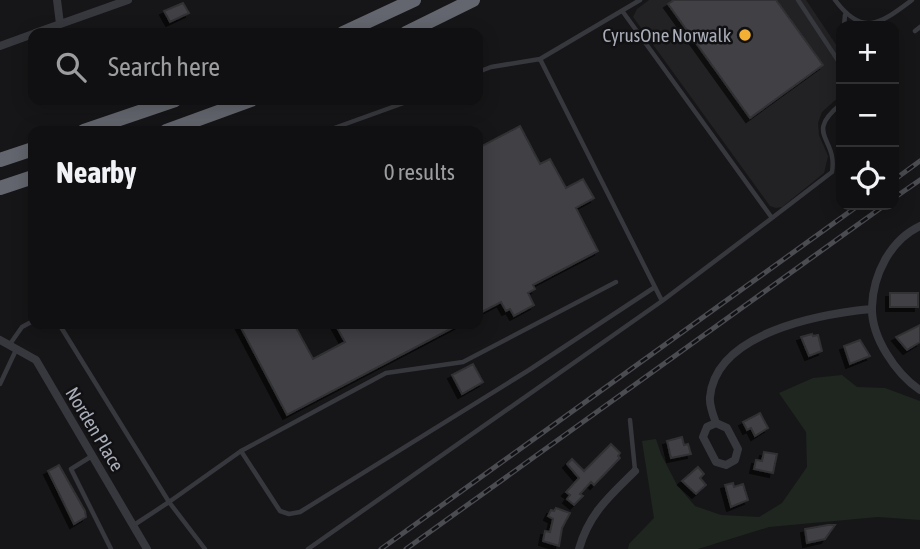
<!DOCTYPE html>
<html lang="en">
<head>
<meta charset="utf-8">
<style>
  body { margin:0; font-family:"Asap Condensed",sans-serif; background:#19191b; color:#f1f3f6 }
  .controls { position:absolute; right:21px; top:21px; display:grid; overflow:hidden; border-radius:14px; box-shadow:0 4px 18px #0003 }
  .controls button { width:63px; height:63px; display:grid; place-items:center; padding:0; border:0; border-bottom:2px solid #303032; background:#101012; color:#f1f3f6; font:35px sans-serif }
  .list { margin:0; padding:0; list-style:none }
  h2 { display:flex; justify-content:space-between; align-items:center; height:91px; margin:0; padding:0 28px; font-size:30px }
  h2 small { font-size:23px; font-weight:400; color:#9c9d9f }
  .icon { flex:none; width:38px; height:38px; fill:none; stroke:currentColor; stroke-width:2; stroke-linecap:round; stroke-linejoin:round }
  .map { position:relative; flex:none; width:920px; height:549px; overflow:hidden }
  .search { position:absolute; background:#101012; box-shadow:0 4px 18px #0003; left:28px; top:28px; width:455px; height:77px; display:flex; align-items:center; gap:18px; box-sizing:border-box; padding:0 24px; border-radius:14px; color:#9c9d9f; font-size:26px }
  .panel { position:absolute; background:#101012; box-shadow:0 4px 18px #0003; left:28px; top:126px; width:455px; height:203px; border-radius:14px }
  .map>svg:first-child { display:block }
  .built { fill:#222225 }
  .green { fill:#1e261f }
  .building { fill:#404145; stroke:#303034; stroke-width:2; filter:url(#shadow) }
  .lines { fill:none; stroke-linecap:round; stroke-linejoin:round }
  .service { stroke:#37383d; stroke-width:4.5 }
  .minor { stroke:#37383d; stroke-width:8 }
  .motorway { stroke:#63666e; stroke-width:14 }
  .rail-casing { stroke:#4a4c52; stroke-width:5 }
  .rail { stroke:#111113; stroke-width:2.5; stroke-dasharray:8; stroke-linecap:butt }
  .poi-dot { fill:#f2b134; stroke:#111113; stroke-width:2.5 }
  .labels { text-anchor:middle; stroke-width:5; stroke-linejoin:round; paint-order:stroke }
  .poi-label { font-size:19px; fill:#a8adb8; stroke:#111113; text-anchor:end }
  .street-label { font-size:19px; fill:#a8adb8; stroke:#111113 }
</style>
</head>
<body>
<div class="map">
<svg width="920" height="549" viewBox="0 0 920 549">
  <defs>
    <filter id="shadow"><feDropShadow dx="-4" dy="4" stdDeviation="0" flood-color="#0009"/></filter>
  </defs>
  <rect width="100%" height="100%" fill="#161618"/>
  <!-- built -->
  <path class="built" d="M649,0H806L841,52V63L836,66L841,75V95L822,112L818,123L819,135L828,156L824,173L782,207L776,208L770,206L633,17L637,9Z"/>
  <!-- green -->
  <path class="green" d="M842,375L857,387L885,388L920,401V520L878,517L769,527L698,549H628L629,544L654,518L642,441L656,439L661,454L677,485L695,506L721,515L759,517L782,503L807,467L806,432L779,393L813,378Z"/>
  <!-- building -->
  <path class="building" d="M674,0H776L823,65L750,118L668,4Z
    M183,3L189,13L170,22L164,11Z
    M520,126L540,164L550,159L566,188L583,179L594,198L576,208L598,251L533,285L535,289L528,293L534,305L514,316L510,309L506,311L501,302L478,314V148Z
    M890,293H918V307H890Z
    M239,324H294L313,359L345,342L335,324H460L287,415Z
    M920,325V342L907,350L896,337Z
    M812,334L813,336L818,335L822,351L809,356L801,337Z
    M860,340L870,356L850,364L844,346Z
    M473,364L483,382L462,394L452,375Z
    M760,413L768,428L755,436L751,428L747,430L743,422Z
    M682,437L684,445L688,444L691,454L671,458L667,441Z
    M611,444L620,453L618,456L620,458L594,485L591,482L580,494L583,496L574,505L567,499L570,495L566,492L579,478L567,464L572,459L584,471Z
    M764,452L777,454L773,473L754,469L756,460L762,461Z
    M59,465L85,511L86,517L74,524L48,471Z
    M698,467L704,474L700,478L706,485L696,494L682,481Z
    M733,483L734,487L743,484L748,500L731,507L725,485Z
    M556,508L570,513L562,528L559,546L543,541L545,531L550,532L553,519L548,516L551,510L554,511Z
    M828,525H835L825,539L807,543L805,529Z"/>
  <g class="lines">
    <!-- service -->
    <path class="service" d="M798,0L841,65
      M835,0C863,38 881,23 912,0
      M623,12L772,218L832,172C838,137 803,135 841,104
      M844,26L845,15
      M915,31L920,27
      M540,59L662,301L772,218
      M478,72L491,67L540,59L640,0
      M326,131L412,100
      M59,324L169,502L241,451L386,373L463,362L616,282
      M10,344L22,327L33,321
      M0,384L16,350
      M630,420L635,470
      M241,451L280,511L289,514L300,512L529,370L655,287
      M92,456L71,469L111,549
      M134,525L169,502L205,549
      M308,549L662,301"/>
    <!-- minor -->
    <path class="minor" d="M57,0L60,24
      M35,33L128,0
      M0,46L33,34
      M920,226C890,240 873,275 872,307C871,337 896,374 920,390
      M0,340L36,360L147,549
      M716,423C713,415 709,405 710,397C716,332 821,314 871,309
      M716,423L727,428L738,449L735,460L726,465L716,462L703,437L707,427Z
      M579,549C589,513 610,496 635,471"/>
    <!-- motorway -->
    <path class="motorway" d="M343,33L414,0
      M406,33L473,0
      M84,131L175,100
      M166,131L251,100
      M0,160L33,149
      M0,188L33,177"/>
    <defs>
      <path id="rail" d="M894,180L920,161
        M894,198L920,180
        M381,549L859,205
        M406,549L885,205"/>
    </defs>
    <!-- rail casing -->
    <use href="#rail" class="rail-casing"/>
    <!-- rail -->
    <use href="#rail" class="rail"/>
  </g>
  <!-- markers -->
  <circle class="poi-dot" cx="745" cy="35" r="7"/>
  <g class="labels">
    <!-- poi labels -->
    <g class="poi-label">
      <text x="731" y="42">CyrusOne Norwalk</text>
    </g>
    <!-- street labels -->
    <g class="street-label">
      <text transform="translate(95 429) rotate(59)" y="7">Norden Place</text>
    </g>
  </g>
</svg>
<div class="controls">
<button>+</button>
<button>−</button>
<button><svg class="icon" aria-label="locate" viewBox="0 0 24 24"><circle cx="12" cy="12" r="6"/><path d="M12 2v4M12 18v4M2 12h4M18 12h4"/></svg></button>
</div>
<div class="search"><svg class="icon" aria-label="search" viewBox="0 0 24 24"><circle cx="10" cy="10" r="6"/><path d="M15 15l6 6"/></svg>Search here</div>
<section class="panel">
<h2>Nearby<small>0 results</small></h2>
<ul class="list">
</ul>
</section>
</div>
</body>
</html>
